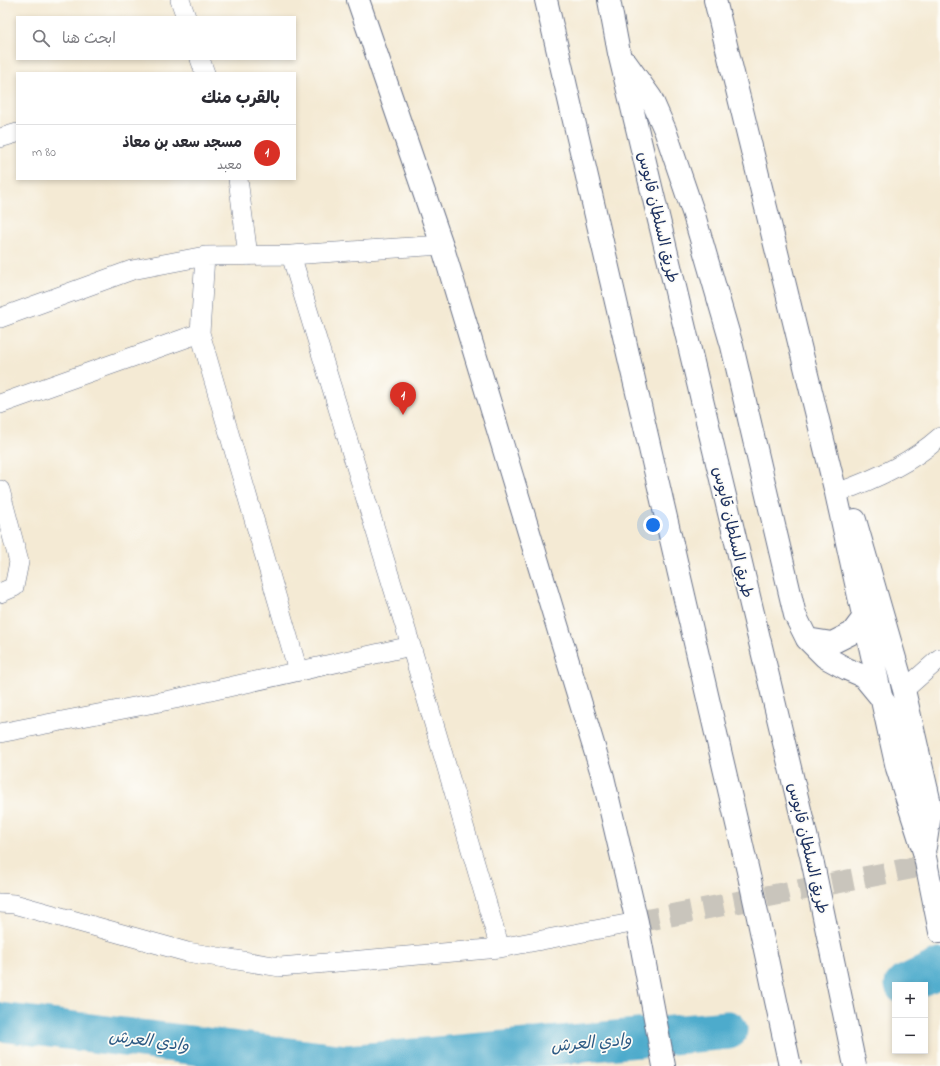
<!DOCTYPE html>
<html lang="ar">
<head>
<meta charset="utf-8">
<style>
  body { margin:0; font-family:"Indie Flower","Playpen Sans Arabic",sans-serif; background:#f2f2f3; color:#2b2b33; direction:rtl }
  .controls { position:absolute; right:12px; bottom:12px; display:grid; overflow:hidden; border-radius:0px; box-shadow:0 2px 6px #0003 }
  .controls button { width:36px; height:36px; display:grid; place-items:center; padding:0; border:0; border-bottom:1px solid #e1e1e2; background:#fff; color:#2b2b33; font:20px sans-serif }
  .you { position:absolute; left:653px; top:525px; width:14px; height:14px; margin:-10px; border:3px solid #fff; border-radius:50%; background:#1a73e8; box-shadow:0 0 0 6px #1a73e833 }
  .badge { display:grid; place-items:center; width:26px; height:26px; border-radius:50%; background:#d93025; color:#fff; font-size:13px; font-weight:700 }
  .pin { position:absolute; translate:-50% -33px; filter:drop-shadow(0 1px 2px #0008) }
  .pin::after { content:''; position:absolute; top:21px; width:14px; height:12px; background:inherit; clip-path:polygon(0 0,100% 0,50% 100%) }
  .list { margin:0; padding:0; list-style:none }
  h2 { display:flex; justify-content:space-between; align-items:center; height:52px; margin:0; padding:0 16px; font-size:17px }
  h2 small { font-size:13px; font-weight:400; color:#7c7c81 }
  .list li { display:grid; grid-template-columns:26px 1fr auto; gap:12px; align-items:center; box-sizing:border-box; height:56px; padding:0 16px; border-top:1px solid #e1e1e2 }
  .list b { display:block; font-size:15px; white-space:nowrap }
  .list p { margin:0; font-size:13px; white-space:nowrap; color:#7c7c81 }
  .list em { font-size:13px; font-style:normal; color:#7c7c81 }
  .icon { flex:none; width:22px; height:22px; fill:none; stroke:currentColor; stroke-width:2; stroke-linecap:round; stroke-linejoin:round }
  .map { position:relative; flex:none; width:940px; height:1066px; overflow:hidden; direction:ltr }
  .search { position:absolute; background:#fff; box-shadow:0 2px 6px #0003; left:16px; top:16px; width:280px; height:44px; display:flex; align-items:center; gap:10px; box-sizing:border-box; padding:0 14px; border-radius:0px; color:#7c7c81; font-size:15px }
  .panel { position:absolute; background:#fff; box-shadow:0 2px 6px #0003; left:16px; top:72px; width:280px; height:108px; border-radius:0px; direction:rtl }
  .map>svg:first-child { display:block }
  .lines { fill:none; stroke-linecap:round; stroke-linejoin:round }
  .river { stroke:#4eabcc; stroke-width:39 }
  .tertiary-tunnel { stroke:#c9c5bc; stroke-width:22; stroke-dasharray:22 11; stroke-linecap:butt }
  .minor-casing { stroke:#677087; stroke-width:20 }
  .tertiary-casing { stroke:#677087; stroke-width:24 }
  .trunk-casing { stroke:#677087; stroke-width:24 }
  .minor { stroke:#fff; stroke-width:19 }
  .tertiary { stroke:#fff; stroke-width:22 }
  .trunk { stroke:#fff; stroke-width:22 }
  .trunk-bridge-casing { stroke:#677087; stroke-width:24; stroke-linecap:butt }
  .trunk-bridge { stroke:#fff; stroke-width:22 }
  .labels { text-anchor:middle; stroke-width:3.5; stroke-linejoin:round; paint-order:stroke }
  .street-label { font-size:16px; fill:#1b2f5e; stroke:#fdfcf7 }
  .water-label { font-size:17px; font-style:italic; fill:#2d5a84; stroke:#fdfcf7 }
</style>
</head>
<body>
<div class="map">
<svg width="940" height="1066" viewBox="0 0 940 1066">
  <rect width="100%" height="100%" fill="#fdfcf7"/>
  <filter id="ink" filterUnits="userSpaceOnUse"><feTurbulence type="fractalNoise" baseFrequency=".025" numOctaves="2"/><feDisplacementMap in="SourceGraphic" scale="8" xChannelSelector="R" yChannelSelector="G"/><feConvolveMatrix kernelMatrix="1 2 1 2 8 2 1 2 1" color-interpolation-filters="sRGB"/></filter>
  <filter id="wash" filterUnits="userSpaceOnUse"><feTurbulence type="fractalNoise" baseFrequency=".012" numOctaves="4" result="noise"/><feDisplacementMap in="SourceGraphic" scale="16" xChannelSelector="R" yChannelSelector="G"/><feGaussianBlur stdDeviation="0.9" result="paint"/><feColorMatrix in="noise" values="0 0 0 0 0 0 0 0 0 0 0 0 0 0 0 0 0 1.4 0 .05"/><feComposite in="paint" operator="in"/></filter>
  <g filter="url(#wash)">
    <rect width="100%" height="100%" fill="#f4ead4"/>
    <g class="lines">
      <!-- river -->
      <path class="river" d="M904,985L940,968
        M0,1022L347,1064L728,1030"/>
    </g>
  </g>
  <g filter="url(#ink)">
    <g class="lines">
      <!-- tertiary-tunnel -->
      <path class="tertiary-tunnel" d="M637,922L927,865"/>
      <defs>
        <path id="minor" d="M180,0L186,17
          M200,59L205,73
          M0,138L17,133
          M238,179L248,256
          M291,255L411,646L500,948
          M205,256L200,333L298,671
          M0,318L132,270L205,256L291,255L442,245
          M0,404L200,333
          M0,490L19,562L14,587L0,593
          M836,493C871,481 912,462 940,437
          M904,690L940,658
          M0,733L175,699L411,646
          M0,903L14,904L187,952L280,967L500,948L637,922"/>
        <path id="tertiary" d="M358,0L442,245L603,777L637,922L664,1066
          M715,0L836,493L897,768L924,852L940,932
          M855,520L904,690L931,808L925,847"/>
        <path id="trunk" d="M546,0L750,880
          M609,0L619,53L813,864
          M626,63L651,98L665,130L694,215L732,346L795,615L807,639L832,643L852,633L864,617
          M807,639L825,657L847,669L863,676L882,699L897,720L912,764L927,791"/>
      </defs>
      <!-- minor casing -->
      <use href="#minor" class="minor-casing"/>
      <!-- tertiary casing -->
      <use href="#tertiary" class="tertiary-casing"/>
      <!-- trunk casing -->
      <use href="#trunk" class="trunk-casing"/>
      <!-- minor -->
      <use href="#minor" class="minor"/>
      <!-- tertiary -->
      <use href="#tertiary" class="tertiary"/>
      <!-- trunk -->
      <use href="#trunk" class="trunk"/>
      <defs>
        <path id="trunk-bridge" d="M813,864L855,1066
          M750,880L790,1066"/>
      </defs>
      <!-- trunk-bridge casing -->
      <use href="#trunk-bridge" class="trunk-bridge-casing"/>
      <!-- trunk-bridge -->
      <use href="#trunk-bridge" class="trunk-bridge"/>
    </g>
  </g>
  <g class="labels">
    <!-- street labels -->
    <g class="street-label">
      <text transform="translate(659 217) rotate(77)" y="6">طريق السلطان قابوس</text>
      <text transform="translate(734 532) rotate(77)" y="6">طريق السلطان قابوس</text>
      <text transform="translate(809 848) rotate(77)" y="6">طريق السلطان قابوس</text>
    </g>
    <!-- water labels -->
    <g class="water-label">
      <text transform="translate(149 1040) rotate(7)" y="6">وادي العرش</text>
      <text transform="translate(591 1042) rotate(-5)" y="6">وادي العرش</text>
    </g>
  </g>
</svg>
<div class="controls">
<button>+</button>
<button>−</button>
</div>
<div class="you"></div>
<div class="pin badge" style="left:403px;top:415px">1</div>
<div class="search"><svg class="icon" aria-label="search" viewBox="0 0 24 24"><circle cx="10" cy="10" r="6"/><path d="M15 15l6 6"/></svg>ابحث هنا</div>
<section class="panel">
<h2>بالقرب منك<small></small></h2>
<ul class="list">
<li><span class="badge">1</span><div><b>مسجد سعد بن معاذ</b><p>معبد</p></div><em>80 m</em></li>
</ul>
</section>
</div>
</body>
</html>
